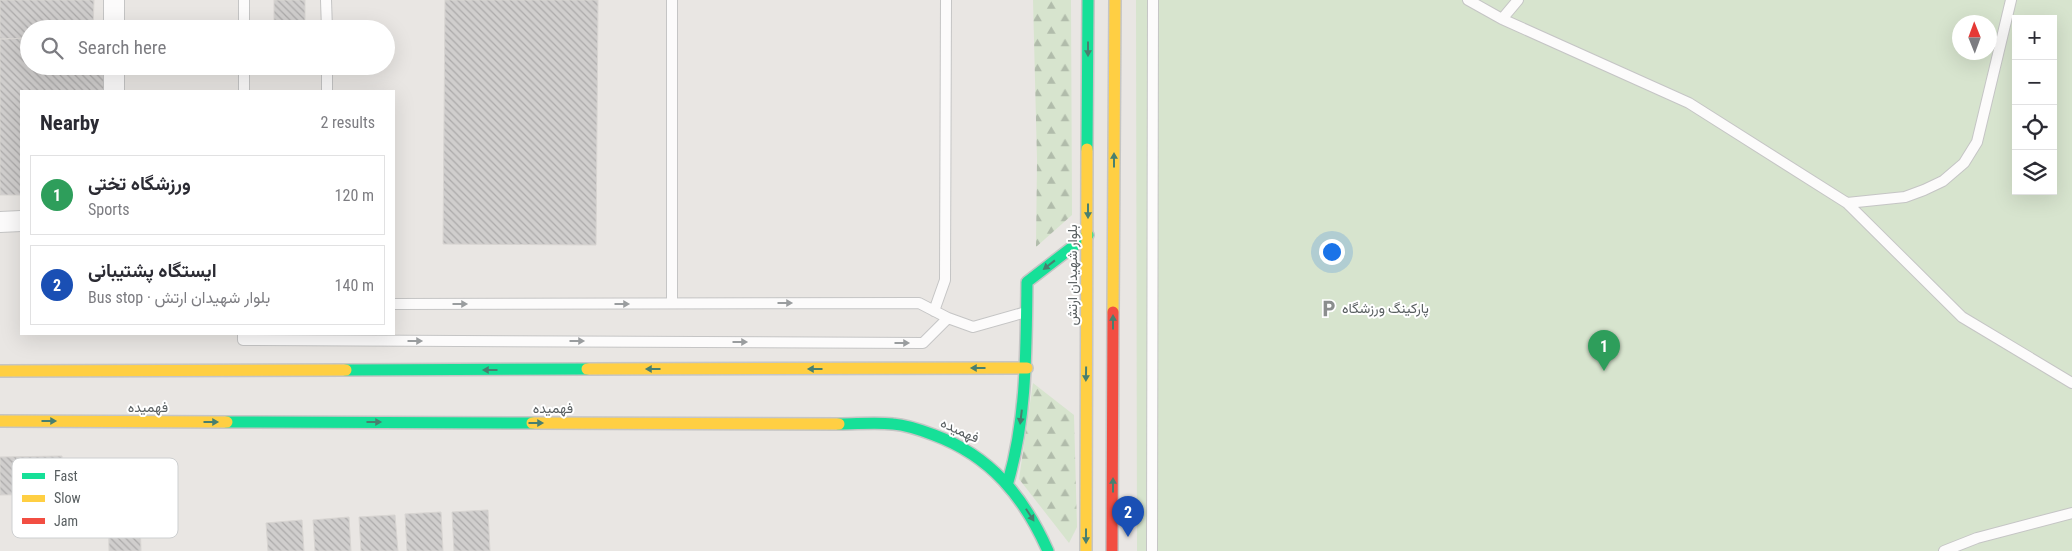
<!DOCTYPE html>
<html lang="en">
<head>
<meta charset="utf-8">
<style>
  body { margin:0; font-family:"Roboto Condensed",Vazirmatn,sans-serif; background:#f7f7f7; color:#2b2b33 }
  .controls { position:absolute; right:15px; top:15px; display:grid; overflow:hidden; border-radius:0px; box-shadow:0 5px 20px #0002 }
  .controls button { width:45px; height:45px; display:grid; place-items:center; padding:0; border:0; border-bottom:1px solid #e1e1e2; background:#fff; color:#2b2b33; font:25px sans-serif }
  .compass { position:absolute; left:1952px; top:15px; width:45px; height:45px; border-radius:50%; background:#fff; box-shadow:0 5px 20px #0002; rotate:359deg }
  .you { position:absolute; left:1331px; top:251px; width:18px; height:18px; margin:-12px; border:4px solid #fff; border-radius:50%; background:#1a73e8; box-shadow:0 0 0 8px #1a73e833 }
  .badge { display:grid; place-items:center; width:32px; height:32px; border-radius:50%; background:#7c3aed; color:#fff; font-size:16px; font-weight:700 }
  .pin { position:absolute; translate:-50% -41px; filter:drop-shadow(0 1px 2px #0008) }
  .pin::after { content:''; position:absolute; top:26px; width:18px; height:15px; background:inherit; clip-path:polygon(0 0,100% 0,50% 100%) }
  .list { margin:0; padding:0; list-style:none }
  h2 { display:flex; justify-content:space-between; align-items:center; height:65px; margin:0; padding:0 20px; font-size:21px }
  h2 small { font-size:16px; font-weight:400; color:#7c7c81 }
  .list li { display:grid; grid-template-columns:32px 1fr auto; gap:15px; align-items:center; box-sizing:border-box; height:80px; margin:0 10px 10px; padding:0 10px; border:1px solid #e1e1e2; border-radius:0px }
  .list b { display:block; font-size:19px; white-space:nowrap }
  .list p { margin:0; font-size:16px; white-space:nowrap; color:#7c7c81 }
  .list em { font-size:16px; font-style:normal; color:#7c7c81 }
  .icon { flex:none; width:28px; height:28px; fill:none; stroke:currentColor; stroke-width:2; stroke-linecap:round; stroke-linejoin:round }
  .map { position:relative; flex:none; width:2072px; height:551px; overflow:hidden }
  .search { position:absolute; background:#fff; box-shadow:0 5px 20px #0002; left:20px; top:20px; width:375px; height:55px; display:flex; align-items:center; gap:12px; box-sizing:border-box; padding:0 18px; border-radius:28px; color:#7c7c81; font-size:19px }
  .panel { position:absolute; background:#fff; box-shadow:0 5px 20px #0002; left:20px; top:90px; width:375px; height:245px; border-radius:0px }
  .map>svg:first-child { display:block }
  .forest { fill:url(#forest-firs) }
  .pitch { fill:#d7e4ce; fill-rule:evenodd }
  .building { fill:url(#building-back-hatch); stroke:#d8d5d2 }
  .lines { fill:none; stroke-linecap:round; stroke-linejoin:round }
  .lane-casing { stroke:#c5c5c5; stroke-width:12 }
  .street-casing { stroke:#c5c5c5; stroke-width:22 }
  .fast-casing { stroke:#c5c5c5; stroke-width:14 }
  .slow-casing { stroke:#c5c5c5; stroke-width:14 }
  .jam-casing { stroke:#c5c5c5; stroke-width:14 }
  .lane { stroke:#fcfbfb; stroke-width:10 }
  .street { stroke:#fcfbfb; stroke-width:20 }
  .fast { stroke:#16e098; stroke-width:11 }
  .slow { stroke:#ffcf43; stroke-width:11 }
  .jam { stroke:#f24e42; stroke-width:11 }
  .oneway { fill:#487f6f }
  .oneway2 { fill:#9a9d9f }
  .labels { text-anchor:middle; stroke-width:4; stroke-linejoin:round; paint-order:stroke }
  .street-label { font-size:14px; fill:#595f61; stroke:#fff }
  .poi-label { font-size:14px; fill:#595f61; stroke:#fff; text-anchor:start }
  .key { fill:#fff; stroke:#cdcfd0; stroke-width:1 }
  .key-label { font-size:14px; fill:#595f61 }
</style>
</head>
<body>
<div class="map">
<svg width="2072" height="551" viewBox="0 0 2072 551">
  <defs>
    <pattern id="forest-firs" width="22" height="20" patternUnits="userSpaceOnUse" patternTransform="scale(1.25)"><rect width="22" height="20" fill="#d7e4ce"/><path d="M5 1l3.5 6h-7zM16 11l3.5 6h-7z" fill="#b1bcab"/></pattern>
    <pattern id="building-back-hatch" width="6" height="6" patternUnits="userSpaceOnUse" patternTransform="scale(1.25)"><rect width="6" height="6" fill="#d0cecd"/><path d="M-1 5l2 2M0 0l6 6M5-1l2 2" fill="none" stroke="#acaaaa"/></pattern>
  </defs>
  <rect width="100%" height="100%" fill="#e9e6e3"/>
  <!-- forest -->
  <path class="forest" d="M1033,0H1071L1072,215L1036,247L1037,160Z
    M1033,383L1074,415L1077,527L1069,543L1019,479Z"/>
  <!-- pitch -->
  <path class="pitch" d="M1136,0H2072V551H1137ZM2016,19H2053V191H2016ZM1960,22H1990V52H1960Z"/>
  <!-- building -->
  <path class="building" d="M0,0H94L93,29H29V38L0,39Z
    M274,0H305V28H274Z
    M445,0H598L596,245L443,244Z
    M29,38V66H104V91H21V195H0V39Z
    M62,456L63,494L0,495V457Z
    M139,485L141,551H109L108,487Z
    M488,510L490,551H454L452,512Z
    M441,512L443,551H407L405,514Z
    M395,515L398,551H361L359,517Z
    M349,517L351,551H315L313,520Z
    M302,520L304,551H268L266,523Z"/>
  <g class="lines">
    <defs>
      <path id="lane" d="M326,0L327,29
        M1468,0L1502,19L1689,103L1847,203L1905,197L1924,190L1943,181L1964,163L1977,142L2011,0
        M1502,19L1518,0
        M244,29V0
        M327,66V91
        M244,91V66
        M1847,203L1962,317L2072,383
        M672,303V0
        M394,304L919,303L948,318L973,327L1026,312
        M934,311L945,280L946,0
        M243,334V340L923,343L948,318
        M1152,551L1153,0
        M1944,551L1977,538L2072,513"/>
      <path id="street" d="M114,29V0
        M114,91V66
        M0,222L21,221"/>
      <path id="fast" d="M1087,149L1088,0
        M346,370L587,369
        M227,422L532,423
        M839,424C857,424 875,422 893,424C906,425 921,430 934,435C991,456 1024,497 1048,551
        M1008,482C1027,416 1026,350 1027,282L1088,235"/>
      <path id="slow" d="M1113,312L1115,0
        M587,369L1027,368
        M0,371L346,370
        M0,421L227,422
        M532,423L839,424
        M1086,551L1087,149"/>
      <path id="jam" d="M1112,551L1113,312"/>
    </defs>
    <!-- lane casing -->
    <use href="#lane" class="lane-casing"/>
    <!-- street casing -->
    <use href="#street" class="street-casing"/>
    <!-- fast casing -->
    <use href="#fast" class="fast-casing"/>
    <!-- slow casing -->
    <use href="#slow" class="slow-casing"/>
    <!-- jam casing -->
    <use href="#jam" class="jam-casing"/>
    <!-- lane -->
    <use href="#lane" class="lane"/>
    <!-- street -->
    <use href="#street" class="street"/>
    <!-- fast -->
    <use href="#fast" class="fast"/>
    <!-- slow -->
    <use href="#slow" class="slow"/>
    <!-- jam -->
    <use href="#jam" class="jam"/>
  </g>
  <!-- one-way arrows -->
  <defs><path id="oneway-solid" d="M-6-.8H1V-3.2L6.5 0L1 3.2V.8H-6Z" transform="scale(1.25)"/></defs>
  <g class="oneway">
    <use href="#oneway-solid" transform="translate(1088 49) rotate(90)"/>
    <use href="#oneway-solid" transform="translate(1114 160) rotate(-90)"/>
    <use href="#oneway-solid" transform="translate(1088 211) rotate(90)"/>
    <use href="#oneway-solid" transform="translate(1049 265) rotate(142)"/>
    <use href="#oneway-solid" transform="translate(1113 322) rotate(-90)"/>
    <use href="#oneway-solid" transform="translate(978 368) rotate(180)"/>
    <use href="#oneway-solid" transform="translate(653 369) rotate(180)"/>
    <use href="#oneway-solid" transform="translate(815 369) rotate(180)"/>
    <use href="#oneway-solid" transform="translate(490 370) rotate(180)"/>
    <use href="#oneway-solid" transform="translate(1086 374) rotate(91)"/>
    <use href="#oneway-solid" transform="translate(1021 417) rotate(97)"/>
    <use href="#oneway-solid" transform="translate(49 421)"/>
    <use href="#oneway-solid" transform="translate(211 422)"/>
    <use href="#oneway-solid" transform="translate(374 422)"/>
    <use href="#oneway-solid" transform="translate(536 423)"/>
    <use href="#oneway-solid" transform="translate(1113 485) rotate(-90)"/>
    <use href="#oneway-solid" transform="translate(1030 515) rotate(57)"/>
    <use href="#oneway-solid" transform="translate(1086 536) rotate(90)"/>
  </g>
  <g class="oneway2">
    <use href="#oneway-solid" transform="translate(785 303)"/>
    <use href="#oneway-solid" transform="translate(460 304)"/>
    <use href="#oneway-solid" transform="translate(622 304)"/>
    <use href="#oneway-solid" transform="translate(415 341)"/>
    <use href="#oneway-solid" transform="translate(577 341)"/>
    <use href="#oneway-solid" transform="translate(740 342)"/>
    <use href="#oneway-solid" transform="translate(902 343)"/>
  </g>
  <!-- icons -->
  <defs>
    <symbol id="parking-bare" viewBox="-9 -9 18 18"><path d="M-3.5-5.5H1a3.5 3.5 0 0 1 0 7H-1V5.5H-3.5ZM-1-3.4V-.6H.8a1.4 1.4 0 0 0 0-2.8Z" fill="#8b8e8e" stroke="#fff" stroke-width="2.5" paint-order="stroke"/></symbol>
  </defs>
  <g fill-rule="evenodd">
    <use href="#parking-bare" x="1316" y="296" width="25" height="25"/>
  </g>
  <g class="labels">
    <!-- street labels -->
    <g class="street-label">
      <text transform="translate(1072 275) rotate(-90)" y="5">بلوار شهیدان ارتش</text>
      <text x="148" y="412">فهمیده</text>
      <text x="553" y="413">فهمیده</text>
      <text transform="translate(960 430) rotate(25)" y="5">فهمیده</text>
    </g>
    <!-- poi labels -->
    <g class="poi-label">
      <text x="1342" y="313">پارکینگ ورزشگاه</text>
    </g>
  </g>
  <!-- legend -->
  <rect x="12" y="458" width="166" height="80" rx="8" class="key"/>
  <rect x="22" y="473" width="23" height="6" fill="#16e098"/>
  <rect x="22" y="495" width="23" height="7" fill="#ffcf43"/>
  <rect x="22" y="518" width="23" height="6" fill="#f24e42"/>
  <g class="key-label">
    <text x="54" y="481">Fast</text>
    <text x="54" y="503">Slow</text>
    <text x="54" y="526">Jam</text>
  </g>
</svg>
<div class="controls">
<button>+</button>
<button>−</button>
<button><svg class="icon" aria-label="locate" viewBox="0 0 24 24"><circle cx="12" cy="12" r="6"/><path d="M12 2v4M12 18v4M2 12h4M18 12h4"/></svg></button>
<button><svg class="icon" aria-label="layers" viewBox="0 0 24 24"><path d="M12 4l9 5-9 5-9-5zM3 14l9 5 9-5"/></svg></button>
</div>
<svg class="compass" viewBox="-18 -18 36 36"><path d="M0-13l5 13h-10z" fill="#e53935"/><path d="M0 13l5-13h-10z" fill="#7c7c81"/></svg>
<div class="you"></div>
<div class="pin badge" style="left:1604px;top:371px;background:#2e9e5b">1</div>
<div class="pin badge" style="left:1128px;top:537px;background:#1a4fb4">2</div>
<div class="search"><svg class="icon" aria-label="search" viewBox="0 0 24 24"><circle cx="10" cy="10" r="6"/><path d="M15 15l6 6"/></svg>Search here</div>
<section class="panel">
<h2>Nearby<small>2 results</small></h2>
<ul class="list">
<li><span class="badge" style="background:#2e9e5b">1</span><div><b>ورزشگاه تختی</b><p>Sports</p></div><em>120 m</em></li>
<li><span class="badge" style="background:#1a4fb4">2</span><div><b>ایستگاه پشتیبانی</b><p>Bus stop · بلوار شهیدان ارتش</p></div><em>140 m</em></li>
</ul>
</section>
</div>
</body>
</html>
